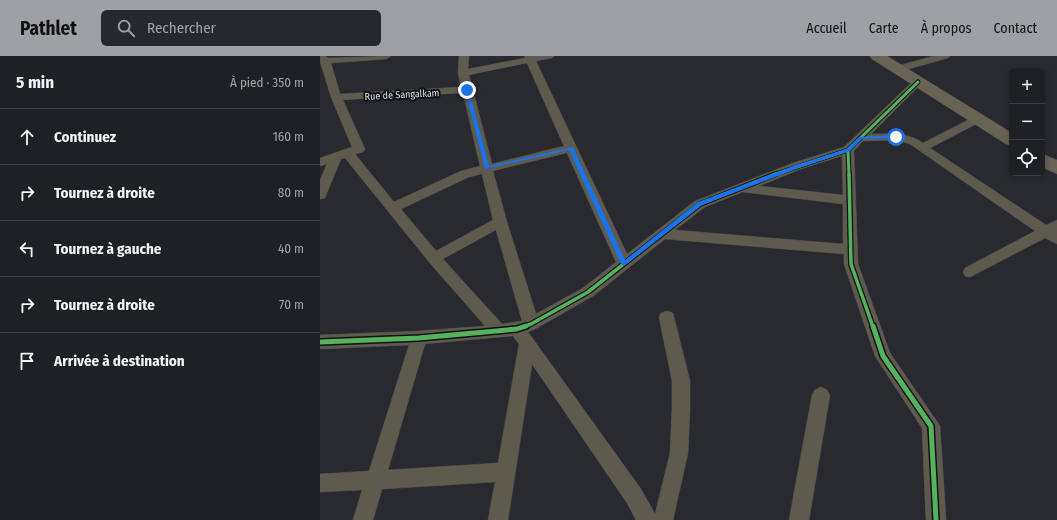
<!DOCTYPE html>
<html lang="fr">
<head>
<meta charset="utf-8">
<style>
  body { margin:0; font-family:"Fira Sans Condensed",sans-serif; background:#27282b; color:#f1f3f6 }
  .controls { position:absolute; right:12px; top:12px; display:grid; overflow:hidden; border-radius:6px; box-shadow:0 2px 6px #0003 }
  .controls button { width:36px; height:36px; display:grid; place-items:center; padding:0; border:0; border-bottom:1px solid #3c3e41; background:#1f2023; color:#f1f3f6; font:20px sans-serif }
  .stop { position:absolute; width:12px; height:12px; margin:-9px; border:3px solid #1a73e8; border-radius:50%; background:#fff }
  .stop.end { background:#1a73e8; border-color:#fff; box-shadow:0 1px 4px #0008 }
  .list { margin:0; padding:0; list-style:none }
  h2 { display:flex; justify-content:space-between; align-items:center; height:52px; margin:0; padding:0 16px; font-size:17px }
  h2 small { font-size:13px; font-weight:400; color:#a1a3a6 }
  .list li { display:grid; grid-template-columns:26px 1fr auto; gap:12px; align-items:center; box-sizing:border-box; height:56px; padding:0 16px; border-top:1px solid #3c3e41 }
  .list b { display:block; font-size:15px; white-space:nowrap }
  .list em { font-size:13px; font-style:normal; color:#a1a3a6 }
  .icon { flex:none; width:22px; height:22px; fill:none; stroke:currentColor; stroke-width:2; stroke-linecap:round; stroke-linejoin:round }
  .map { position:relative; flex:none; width:737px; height:464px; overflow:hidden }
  header { display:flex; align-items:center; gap:24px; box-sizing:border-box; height:56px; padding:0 20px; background:#9ea0a5; color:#111 }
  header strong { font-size:19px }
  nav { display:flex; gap:22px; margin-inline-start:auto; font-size:14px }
  .search { width:280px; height:36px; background:#27282b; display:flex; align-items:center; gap:10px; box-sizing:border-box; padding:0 14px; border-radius:6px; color:#a1a3a6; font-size:15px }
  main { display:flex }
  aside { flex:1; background:#1f2023 }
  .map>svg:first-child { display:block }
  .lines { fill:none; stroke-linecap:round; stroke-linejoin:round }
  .street-casing { stroke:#47484b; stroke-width:1 }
  .secondary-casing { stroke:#47484b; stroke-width:1 }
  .street { fill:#5e5a4e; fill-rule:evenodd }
  .secondary { fill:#696354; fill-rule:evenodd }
  .cycleway-far2-casing { stroke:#111215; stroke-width:5 }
  .cycleway-far1-casing { stroke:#111215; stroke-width:6 }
  .cycleway-casing { stroke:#111215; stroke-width:8 }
  .cycleway-far2 { stroke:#56b35d; stroke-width:3 }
  .cycleway-far1 { stroke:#56b35d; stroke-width:3.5 }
  .cycleway { stroke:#56b35d; stroke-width:5 }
  .route { fill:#1a73e8 }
  .labels { text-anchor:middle; stroke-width:4; stroke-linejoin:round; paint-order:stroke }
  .far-street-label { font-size:10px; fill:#dddfe4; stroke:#111215 }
</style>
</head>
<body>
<header>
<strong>Pathlet</strong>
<div class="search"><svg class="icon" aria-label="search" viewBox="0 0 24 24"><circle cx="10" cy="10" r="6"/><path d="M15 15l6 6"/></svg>Rechercher</div>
<nav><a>Accueil</a><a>Carte</a><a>À propos</a><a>Contact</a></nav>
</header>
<main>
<aside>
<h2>5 min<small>À pied · 350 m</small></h2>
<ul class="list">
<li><svg class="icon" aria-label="ahead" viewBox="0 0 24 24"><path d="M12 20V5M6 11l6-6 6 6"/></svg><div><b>Continuez</b></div><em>160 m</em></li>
<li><svg class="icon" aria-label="right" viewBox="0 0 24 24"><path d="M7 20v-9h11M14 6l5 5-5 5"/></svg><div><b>Tournez à droite</b></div><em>80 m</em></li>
<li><svg class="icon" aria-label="left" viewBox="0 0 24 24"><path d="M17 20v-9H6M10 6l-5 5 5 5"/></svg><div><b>Tournez à gauche</b></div><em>40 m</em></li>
<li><svg class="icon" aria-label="right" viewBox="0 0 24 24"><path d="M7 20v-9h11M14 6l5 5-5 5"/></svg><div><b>Tournez à droite</b></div><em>70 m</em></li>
<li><svg class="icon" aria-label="arrive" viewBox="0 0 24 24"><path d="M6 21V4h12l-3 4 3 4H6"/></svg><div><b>Arrivée à destination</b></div></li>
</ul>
</aside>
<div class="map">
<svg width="737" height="464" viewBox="0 0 737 464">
  <rect width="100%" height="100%" fill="#292a2f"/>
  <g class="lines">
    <defs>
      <path id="street" d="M0,0H6L8,2L71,0L66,3L11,7L20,38L141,31L138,17L139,0H149L148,13L205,2L204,0H234L232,2L216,5L307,198L375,145L473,107L524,91L594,24L598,23L603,26L551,78C568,78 587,76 603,87L654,61H662L664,63L662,65L610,92L726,169L737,164V188L725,182L650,221L645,220L643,216L645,212L715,175L590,88L576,84L543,85L534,95L538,208L570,297L620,370L626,464H606L602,372L555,300L524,208V198L345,183L273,240L217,272L208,276L321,433L335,458L350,397L352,353V325L339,261L341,257L347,255L353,257L370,325V353L368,397L353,464H316L307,447L212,308L188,464H168L175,426L62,433L53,464H33L42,434L0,436V418L49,415L89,289L0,293V279L99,275L165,270L109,206L25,102L21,103L6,139L5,142L0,143V124L7,108L0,110V102L32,91L11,41L0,5ZM207,7L244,90L172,108L149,19ZM143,37L160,110L141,115L74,146L35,98L43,96L45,93L23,44ZM247,97L296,206L263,232L216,258L187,166L173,115ZM522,100L523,139L439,130L481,113ZM162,118L173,164L116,195L81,153L149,121ZM423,136L523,148V188L355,174L385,151ZM176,174L202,265L182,268L123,203ZM193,280L199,288L178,407L68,414L105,288Z
        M614,0H630L628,2L578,16L573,13L574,11Z
        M501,331L507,334L510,339L489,464H469L492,339L495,334Z"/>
      <path id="secondary" d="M550,0H567L692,77V89L686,88L552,3Z
        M722,98L737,104V118L722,111Z"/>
    </defs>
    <!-- street casing -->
    <use href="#street" class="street-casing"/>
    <!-- secondary casing -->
    <use href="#secondary" class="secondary-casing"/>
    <!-- street -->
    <use href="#street" class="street"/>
    <!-- secondary -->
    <use href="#secondary" class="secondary"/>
    <defs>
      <path id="cycleway-far2" d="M528,94L529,119
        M453,119L528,94L598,26"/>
      <path id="cycleway-far1" d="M529,118L531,208L553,271
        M203,271L211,268L268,236L380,148L456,118"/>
      <path id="cycleway" d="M553,270L563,300L611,370L616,464
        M0,286L99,282L197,273L206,270"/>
    </defs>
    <!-- cycleway-far2 casing -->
    <use href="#cycleway-far2" class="cycleway-far2-casing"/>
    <!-- cycleway-far1 casing -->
    <use href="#cycleway-far1" class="cycleway-far1-casing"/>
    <!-- cycleway casing -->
    <use href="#cycleway" class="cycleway-casing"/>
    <!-- cycleway-far2 -->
    <use href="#cycleway-far2" class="cycleway-far2"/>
    <!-- cycleway-far1 -->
    <use href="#cycleway-far1" class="cycleway-far1"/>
    <!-- cycleway -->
    <use href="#cycleway" class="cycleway"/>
  </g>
  <!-- route -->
  <path class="route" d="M147,33L149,34L169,110L253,91L305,204L378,146L476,109L526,93L539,81L576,79L579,81L576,82L542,83L530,95L479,112L382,149L304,210L301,208L249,94L165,113L145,34Z"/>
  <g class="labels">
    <!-- far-street labels -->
    <g class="far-street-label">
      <text transform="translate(82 38) rotate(-3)" y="4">Rue de Sangalkam</text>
    </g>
  </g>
</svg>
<div class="controls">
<button>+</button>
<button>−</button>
<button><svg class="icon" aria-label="locate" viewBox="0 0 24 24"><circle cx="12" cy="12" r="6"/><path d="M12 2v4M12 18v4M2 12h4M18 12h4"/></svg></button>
</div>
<div class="stop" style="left:576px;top:81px"></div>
<div class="stop end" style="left:147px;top:34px"></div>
</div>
</main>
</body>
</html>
